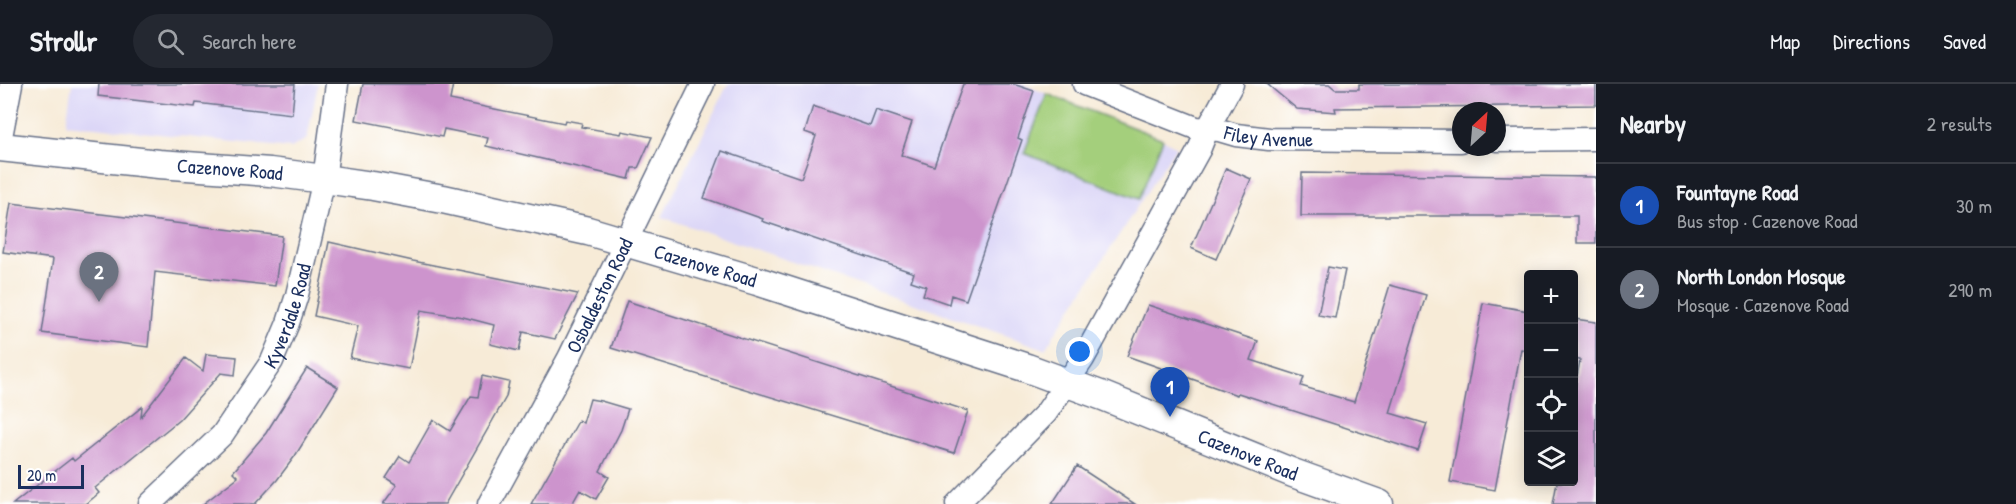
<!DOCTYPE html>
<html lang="en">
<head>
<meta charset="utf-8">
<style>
  body { margin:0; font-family:"Patrick Hand",sans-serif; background:#242831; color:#f1f3f6 }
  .controls { position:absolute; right:18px; bottom:18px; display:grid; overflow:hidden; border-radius:6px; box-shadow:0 3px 15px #0003 }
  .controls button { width:54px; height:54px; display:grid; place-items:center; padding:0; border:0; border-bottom:2px solid #363941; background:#171b24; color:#f1f3f6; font:30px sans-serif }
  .compass { position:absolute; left:1452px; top:18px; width:54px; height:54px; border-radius:50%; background:#171b24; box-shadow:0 3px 15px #0003; rotate:26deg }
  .scale { position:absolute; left:18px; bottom:15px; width:66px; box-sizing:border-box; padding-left:6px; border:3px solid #1b2f5e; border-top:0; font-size:16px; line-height:21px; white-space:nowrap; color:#1b2f5e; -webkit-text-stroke:4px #fff; paint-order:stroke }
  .you { position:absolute; left:1080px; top:268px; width:21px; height:21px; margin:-15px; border:4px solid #fff; border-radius:50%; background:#1a73e8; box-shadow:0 0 0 9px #1a73e833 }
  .badge { display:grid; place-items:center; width:39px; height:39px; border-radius:50%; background:#1f6fb2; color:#fff; font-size:20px; font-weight:700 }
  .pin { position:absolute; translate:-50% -50px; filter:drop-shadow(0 2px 3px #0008) }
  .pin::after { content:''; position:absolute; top:32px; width:21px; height:18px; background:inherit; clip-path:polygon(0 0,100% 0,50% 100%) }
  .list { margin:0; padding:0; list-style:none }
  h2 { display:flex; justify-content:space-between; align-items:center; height:78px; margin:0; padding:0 24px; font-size:26px }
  h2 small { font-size:20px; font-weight:400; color:#9ea1a6 }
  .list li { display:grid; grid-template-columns:39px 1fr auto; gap:18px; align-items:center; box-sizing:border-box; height:84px; padding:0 24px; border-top:2px solid #363941 }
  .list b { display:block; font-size:22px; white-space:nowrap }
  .list p { margin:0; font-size:20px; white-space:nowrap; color:#9ea1a6 }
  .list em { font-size:20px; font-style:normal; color:#9ea1a6 }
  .icon { flex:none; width:33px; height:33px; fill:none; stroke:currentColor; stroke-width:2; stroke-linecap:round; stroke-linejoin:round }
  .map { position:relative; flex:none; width:1596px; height:420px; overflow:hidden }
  header { display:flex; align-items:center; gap:36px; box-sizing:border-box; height:84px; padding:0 30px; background:#171b24; border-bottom:2px solid #363941 }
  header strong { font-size:28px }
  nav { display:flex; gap:33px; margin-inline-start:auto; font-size:21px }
  .search { width:420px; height:54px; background:#242831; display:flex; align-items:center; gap:15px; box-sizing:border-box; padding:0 21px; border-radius:33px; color:#9ea1a6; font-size:22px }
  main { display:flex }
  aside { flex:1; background:#171b24 }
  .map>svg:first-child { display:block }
  .built { fill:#dbd6f7 }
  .green { fill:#a4cf7b; stroke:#607f6c; stroke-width:1.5 }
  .building { fill:#cd94cd }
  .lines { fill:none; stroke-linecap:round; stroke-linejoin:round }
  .minor-casing { stroke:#687188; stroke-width:25 }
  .tertiary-casing { stroke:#687188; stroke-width:31 }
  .minor { stroke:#fff; stroke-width:22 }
  .tertiary { stroke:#fff; stroke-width:28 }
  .labels { text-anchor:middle; stroke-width:6; stroke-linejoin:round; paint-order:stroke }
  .street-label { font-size:20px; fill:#1b2f5e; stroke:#fff }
</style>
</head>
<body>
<header>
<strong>Strollr</strong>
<div class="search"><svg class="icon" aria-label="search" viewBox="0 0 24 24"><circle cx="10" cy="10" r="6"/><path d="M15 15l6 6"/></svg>Search here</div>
<nav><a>Map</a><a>Directions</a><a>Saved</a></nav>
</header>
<main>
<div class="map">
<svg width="1596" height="420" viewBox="0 0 1596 420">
  <rect width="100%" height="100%" fill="#fff"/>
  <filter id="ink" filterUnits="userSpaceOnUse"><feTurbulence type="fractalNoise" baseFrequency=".0167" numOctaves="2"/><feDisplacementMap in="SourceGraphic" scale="12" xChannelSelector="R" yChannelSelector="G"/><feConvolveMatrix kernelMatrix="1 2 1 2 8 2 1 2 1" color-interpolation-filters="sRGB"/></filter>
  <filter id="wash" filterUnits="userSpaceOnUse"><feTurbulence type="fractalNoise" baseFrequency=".008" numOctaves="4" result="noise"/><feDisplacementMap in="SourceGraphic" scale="24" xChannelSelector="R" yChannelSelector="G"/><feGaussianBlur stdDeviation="1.35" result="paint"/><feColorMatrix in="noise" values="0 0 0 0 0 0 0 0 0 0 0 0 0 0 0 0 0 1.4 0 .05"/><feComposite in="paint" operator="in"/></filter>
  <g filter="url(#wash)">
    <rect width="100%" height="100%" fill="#f7ebd7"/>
    <!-- built -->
    <path class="built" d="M72,0H318L307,55L291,64L66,40Z
      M728,0H1022L1163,55L1176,63L1045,265L662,133Z"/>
    <!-- green -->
    <path class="green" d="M1047,10L1163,55L1139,115L1024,69Z"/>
    <g id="blocks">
      <!-- building -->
      <path class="building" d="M99,0H295L292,30L196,19L195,23L98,12Z
        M363,0H453L450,16L564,39L565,36L582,39L581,43L621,50L622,47L652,53L638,84H632L629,95L486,62L488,54L444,45L442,53L356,36Z
        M963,0H1013L1034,7L1018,54L1022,56L966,216L951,211L949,220L923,211L926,202L911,197L914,189L762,137L763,135L704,114L722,67L801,94L816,52L805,48L813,22L870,42L876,26L912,38L901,71L934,82Z
        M1267,0H1329L1335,5H1359V0H1596V21L1335,24L1336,28L1297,25Z
        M1226,84L1251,95L1216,175L1191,164Z
        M1302,89L1596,93V159H1577V132H1301Z
        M11,119L282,152L275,202L155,188L148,263L42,249L53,175L3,168Z
        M329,158L413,177L578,210L555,255L523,248L519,267L490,260L494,241L463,233L421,226L409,285L350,274L358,242L314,232Z
        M1328,183L1345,186L1335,234L1318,231Z
        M1390,201L1426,211L1390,329L1427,340L1418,367L1238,309L1237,311L1127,272L1148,221L1258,257L1251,276L1304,293L1301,302L1354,318Z
        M627,217L968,327L954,369L611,264Z
        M1483,219L1528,227V266L1521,265L1495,406L1450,398Z
        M1574,235L1596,238V420H1553L1557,398H1574V310L1580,276L1574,275Z
        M206,270L237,273L235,291L221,289L179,336L95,404L99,409L86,420H13L72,374L74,377L142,323L141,333L186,274L203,287Z
        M307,284L338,303L295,372L277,396L255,420H203L238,393L233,388L266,349Z
        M482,292L509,298L506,313L445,420H383L397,401L386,394L400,372L409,378L433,336L450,347L471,312L478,313Z
        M590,315L601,317L628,325L621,346L600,387L609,393L596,415L580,406L572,420H531L579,336L583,339Z
        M1077,382L1135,420H1052Z"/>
    </g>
  </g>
  <g filter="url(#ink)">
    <use href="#blocks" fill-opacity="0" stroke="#687188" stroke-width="1.5"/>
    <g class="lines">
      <defs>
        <g id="minor">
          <path id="s1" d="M1084,0L1196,44L1219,46L1236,51L1269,55L1461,57"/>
          <path d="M1497,56L1596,55"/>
          <path d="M0,58L11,0"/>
          <path id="s2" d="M150,420L222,351L272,277L288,239L297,211L324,95L337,0"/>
          <path id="s3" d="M489,420L569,274L703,0"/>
          <path d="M957,420L1046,329L1083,275L1199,66L1207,46L1232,0"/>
        </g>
        <g id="tertiary">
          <path id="s4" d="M0,63L159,80L270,88L324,95L373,102L443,115L588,147L757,197L1027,284L1103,312L1293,389L1379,420"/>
        </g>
      </defs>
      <!-- minor casing -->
      <use href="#minor" class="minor-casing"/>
      <!-- tertiary casing -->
      <use href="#tertiary" class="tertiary-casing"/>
      <!-- minor -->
      <use href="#minor" class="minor"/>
      <!-- tertiary -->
      <use href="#tertiary" class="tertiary"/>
    </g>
  </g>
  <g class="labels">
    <!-- street labels -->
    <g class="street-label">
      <text dy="7" stroke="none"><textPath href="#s1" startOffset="194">Filey Avenue</textPath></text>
      <text dy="7" stroke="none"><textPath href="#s4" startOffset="231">Cazenove Road</textPath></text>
      <text dy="7" stroke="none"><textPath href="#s4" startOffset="717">Cazenove Road</textPath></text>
      <text dy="7" stroke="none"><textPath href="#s3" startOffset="236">Osbaldeston Road</textPath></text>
      <text dy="7" stroke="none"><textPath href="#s2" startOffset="237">Kyverdale Road</textPath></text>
      <text dy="7" stroke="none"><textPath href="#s4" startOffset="1292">Cazenove Road</textPath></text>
    </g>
  </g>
</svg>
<div class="controls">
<button>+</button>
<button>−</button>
<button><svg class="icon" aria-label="locate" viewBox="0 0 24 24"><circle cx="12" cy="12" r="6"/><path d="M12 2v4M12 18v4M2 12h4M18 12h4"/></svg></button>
<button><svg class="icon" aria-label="layers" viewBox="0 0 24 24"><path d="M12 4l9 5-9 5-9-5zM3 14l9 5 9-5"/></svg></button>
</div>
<svg class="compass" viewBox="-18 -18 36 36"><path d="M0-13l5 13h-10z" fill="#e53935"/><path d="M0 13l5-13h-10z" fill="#9ea1a6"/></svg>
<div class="scale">20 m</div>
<div class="you"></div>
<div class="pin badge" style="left:1170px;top:333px;background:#1a4fb4">1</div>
<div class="pin badge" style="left:99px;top:218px;background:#6b7280">2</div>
</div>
<aside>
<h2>Nearby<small>2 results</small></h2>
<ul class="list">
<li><span class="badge" style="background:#1a4fb4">1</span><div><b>Fountayne Road</b><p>Bus stop · Cazenove Road</p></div><em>30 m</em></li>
<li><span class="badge" style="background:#6b7280">2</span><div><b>North London Mosque</b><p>Mosque · Cazenove Road</p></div><em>290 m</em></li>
</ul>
</aside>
</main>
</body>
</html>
